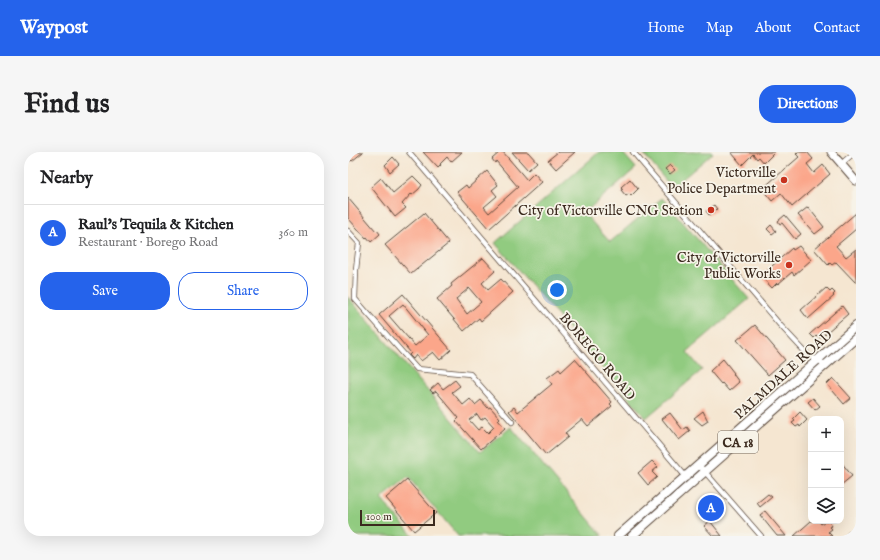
<!DOCTYPE html>
<html lang="en">
<head>
<meta charset="utf-8">
<style>
  body { margin:0; font-family:"IM FELL English",serif; background:#f6f6f6; color:#202124 }
  .controls { position:absolute; right:12px; bottom:12px; display:grid; overflow:hidden; border-radius:8px; box-shadow:0 4px 16px #0002 }
  .controls button { width:36px; height:36px; display:grid; place-items:center; padding:0; border:0; border-bottom:1px solid #e0e0e0; background:#fff; color:#202124; font:20px sans-serif }
  .scale { position:absolute; left:12px; bottom:10px; width:75px; box-sizing:border-box; padding-left:4px; border:2px solid #3b2a1e; border-top:0; font-size:11px; line-height:14px; white-space:nowrap; color:#3b2a1e; -webkit-text-stroke:3px #f7f3e8; paint-order:stroke }
  .you { position:absolute; left:209px; top:138px; width:14px; height:14px; margin:-10px; border:3px solid #fff; border-radius:50%; background:#1a73e8; box-shadow:0 0 0 6px #1a73e833 }
  .badge { display:grid; place-items:center; width:26px; height:26px; border-radius:50%; background:#2563eb; color:#fff; font-size:13px; font-weight:700 }
  .pin { position:absolute; translate:-50% -50%; border:2px solid #fff; box-shadow:0 1px 4px #0006 }
  .list { margin:0; padding:0; list-style:none }
  h2 { display:flex; justify-content:space-between; align-items:center; height:52px; margin:0; padding:0 16px; font-size:17px }
  h2 small { font-size:13px; font-weight:400; color:#757577 }
  .list li { display:grid; grid-template-columns:26px 1fr auto; gap:12px; align-items:center; box-sizing:border-box; height:56px; padding:0 16px; border-top:1px solid #e0e0e0 }
  .list b { display:block; font-size:15px; white-space:nowrap }
  .list p { margin:0; font-size:13px; white-space:nowrap; color:#757577 }
  .list em { font-size:13px; font-style:normal; color:#757577 }
  .actions { display:flex; gap:8px; padding:12px 16px }
  .actions a { flex:1; padding:9px 0; border:1px solid #2563eb; border-radius:16px; text-align:center; font-size:14px; color:#2563eb }
  .actions .main { background:#2563eb; color:#fff }
  .icon { flex:none; width:22px; height:22px; fill:none; stroke:currentColor; stroke-width:2; stroke-linecap:round; stroke-linejoin:round }
  .map { position:relative; flex:none; width:508px; height:384px; overflow:hidden; border-radius:16px }
  header { display:flex; align-items:center; gap:24px; box-sizing:border-box; height:56px; padding:0 20px; background:#2563eb; color:#fff }
  header strong { font-size:19px }
  nav { display:flex; gap:22px; margin-inline-start:auto; font-size:14px }
  .intro { display:flex; align-items:center; justify-content:space-between; box-sizing:border-box; height:96px; padding:0 24px }
  h1 { margin:0; font-size:28px }
  .button { padding:10px 18px; border-radius:16px; background:#2563eb; color:#fff; font-size:14px; font-weight:700 }
  main { display:flex; gap:24px; padding:0 24px }
  aside { flex:1; background:#fff; border-radius:16px; box-shadow:0 4px 16px #0002 }
  .map>svg:first-child { display:block }
  .green { fill:#91cb80; stroke:#667a4f }
  .building { fill:#fba68a; fill-rule:evenodd }
  .lines { fill:none; stroke-linecap:round; stroke-linejoin:round }
  .minor-casing { stroke:#574639; stroke-width:6 }
  .secondary-casing { stroke:#574639; stroke-width:9 }
  .trunk-casing { stroke:#574639; stroke-width:10 }
  .minor { stroke:#fff; stroke-width:4.5 }
  .secondary { stroke:#fff; stroke-width:7 }
  .trunk { stroke:#fff; stroke-width:8 }
  .poi-dot { fill:#c8321e; stroke:#f7f3e8; stroke-width:1.5 }
  .labels { text-anchor:middle; stroke-width:3.5; stroke-linejoin:round; paint-order:stroke }
  .shield { fill:#f7f3e8; stroke:#73665b; stroke-width:1 }
  .shield-label { font-size:13px; font-weight:bold; fill:#3b2a1e }
  .poi-label { font-size:14px; fill:#3b2a1e; stroke:#f7f3e8; text-anchor:end }
  .street-label { font-size:14px; fill:#3b2a1e; stroke:#f7f3e8 }
</style>
</head>
<body>
<header>
<strong>Waypost</strong>
<nav><a>Home</a><a>Map</a><a>About</a><a>Contact</a></nav>
</header>
<div class="intro"><h1>Find us</h1><a class="button">Directions</a></div>
<main>
<aside>
<h2>Nearby<small></small></h2>
<ul class="list">
<li><span class="badge">A</span><div><b>Raul's Tequila &amp; Kitchen</b><p>Restaurant · Borego Road</p></div><em>360 m</em></li>
</ul>
<div class="actions"><a class="main">Save</a><a>Share</a></div>
</aside>
<div class="map">
<svg width="508" height="384" viewBox="0 0 508 384">
  <rect width="100%" height="100%" fill="#f7f3e8"/>
  <filter id="ink" filterUnits="userSpaceOnUse"><feTurbulence type="fractalNoise" baseFrequency=".025" numOctaves="2"/><feDisplacementMap in="SourceGraphic" scale="8" xChannelSelector="R" yChannelSelector="G"/><feConvolveMatrix kernelMatrix="1 2 1 2 8 2 1 2 1" color-interpolation-filters="sRGB"/></filter>
  <filter id="wash" filterUnits="userSpaceOnUse"><feTurbulence type="fractalNoise" baseFrequency=".012" numOctaves="4" result="noise"/><feDisplacementMap in="SourceGraphic" scale="16" xChannelSelector="R" yChannelSelector="G"/><feGaussianBlur stdDeviation="0.9" result="paint"/><feColorMatrix in="noise" values="0 0 0 0 0 0 0 0 0 0 0 0 0 0 0 0 0 1.4 0 .05"/><feComposite in="paint" operator="in"/></filter>
  <g filter="url(#wash)">
    <rect width="100%" height="100%" fill="#f5e6d1"/>
    <!-- green -->
    <path class="green" d="M251,0H274L288,16L236,61L262,90L314,46L401,147L339,200L354,218L298,266L147,91Z
      M294,0H364L365,1L324,36Z
      M0,145L132,300L163,275L255,384H110L60,325L33,347L65,384H0Z"/>
    <g id="blocks">
      <!-- building -->
      <path class="building" d="M0,0H15L4,9L3,8L0,11Z
        M75,0H114L103,10L99,5L92,12L93,13L90,16Z
        M152,0H155L179,28L186,21L194,30L141,77L109,40L118,33L120,36L139,19L150,33L144,38L149,44L136,55L141,61L170,35L148,9L147,11L144,7Z
        M164,0H180L189,10L180,18Z
        M210,0H227L208,17L200,8Z
        M383,0H427L416,11L411,5L409,7L405,2L394,13Z
        M450,0H459L465,7L459,12L466,21L475,13L482,22L444,55L433,41L424,49L414,37L451,5L448,2Z
        M45,5L51,12L42,20L37,13Z
        M322,13L327,18L322,22L317,17Z
        M65,24L74,33L71,37L64,43L63,42L54,52L58,56L47,65L23,35L33,26L45,41Z
        M282,27L290,37L283,44L281,42L278,44L273,38L275,37L273,35Z
        M0,46L28,79L29,78L32,82L23,90L19,85L18,86L0,66Z
        M366,53L369,57L361,63L358,59Z
        M460,55L476,75L467,82L450,63Z
        M76,61L101,91L63,122L37,93Z
        M508,61V77L488,94L498,105L508,97V131L488,110L484,113L482,111L480,113L466,97Z
        M437,63L453,82L447,87L434,71L432,72L430,69Z
        M423,73L428,79L424,82L419,77Z
        M451,94L463,108L446,123L444,120L430,132L429,131L424,136L413,124L444,96L445,98Z
        M135,106L147,119L134,131L140,138L153,127L165,140L133,169L131,166L116,179L89,147L104,134L103,132ZM121,136L133,150L119,162L108,147Z
        M478,136L482,140L484,138L487,141L485,143L486,144L460,167L453,158Z
        M55,142L103,198L92,208L85,200L73,209L68,203L65,207L61,203L63,201L31,163ZM55,152L80,183L67,194L41,164Z
        M494,154L500,162L472,186L469,183L466,186L462,182Z
        M407,173L437,208L420,223L389,188Z
        M227,207L264,250L262,252L264,254L240,274L234,267L217,281L220,285L198,303L161,259L166,255L170,260L204,232L199,226L211,217L213,220Z
        M375,207L386,221L385,222L391,230L381,239L374,231L373,232L362,219Z
        M485,226L503,246L496,252L479,232Z
        M107,228L112,234L104,240L115,253L121,248L122,247L127,253L133,248L140,256L142,255L152,266L150,268L157,276L133,297L108,269L111,266L88,239L85,241L82,238L90,231L95,237ZM129,262L133,268L137,265L146,275L140,281L134,275L130,278L121,268Z
        M465,246L472,254L467,258L460,250Z
        M355,259L360,269L354,273L346,266Z
        M452,260L459,268L452,275L451,273L448,275L444,271L447,269L445,267Z
        M322,261L335,278L339,275L342,279L331,288L314,267Z
        M304,309L310,315L304,320L309,325L300,333L290,321Z
        M493,310L504,324L493,333Z
        M59,328L88,361L66,379L38,346Z
        M420,342L424,345L412,355L409,351Z
        M364,346L373,357L372,358L374,360L370,363L369,362L363,367L353,356Z
        M417,359L438,384H429L412,363Z
        M362,369L374,384H365L356,374Z
        M463,369H471L473,372L477,369H480L484,374L482,375L484,377L480,380L484,384H446Z"/>
    </g>
  </g>
  <g filter="url(#ink)">
    <use href="#blocks" fill-opacity="0" stroke="#574639" stroke-width="1"/>
    <g class="lines">
      <defs>
        <path id="minor" d="M61,0L339,326
          M285,0L432,173L461,204L470,208L478,213
          M493,12L507,0
          M0,79L11,91L8,118L7,147L69,217L122,222L164,270
          M351,313L413,384
          M500,384L508,377"/>
        <path id="secondary" d="M483,0L508,29"/>
        <path id="trunk" d="M270,384L508,174
          M284,384L508,186"/>
      </defs>
      <!-- minor casing -->
      <use href="#minor" class="minor-casing"/>
      <!-- secondary casing -->
      <use href="#secondary" class="secondary-casing"/>
      <!-- trunk casing -->
      <use href="#trunk" class="trunk-casing"/>
      <!-- minor -->
      <use href="#minor" class="minor"/>
      <!-- secondary -->
      <use href="#secondary" class="secondary"/>
      <!-- trunk -->
      <use href="#trunk" class="trunk"/>
    </g>
  </g>
  <!-- markers -->
  <g class="poi-dot">
    <circle cx="436" cy="28" r="4"/>
    <circle cx="363" cy="58" r="4"/>
    <circle cx="441" cy="113" r="4"/>
  </g>
  <g class="labels">
    <!-- shield labels -->
    <rect class="shield" x="370" y="279" width="40" height="22" rx="3"/>
    <g class="shield-label">
      <text x="390" y="295">CA 18</text>
    </g>
    <!-- poi labels -->
    <g class="poi-label">
      <text x="428" y="25">Victorville<tspan x="428" dy="16">Police Department</tspan></text>
      <text x="355" y="63">City of Victorville CNG Station</text>
      <text x="433" y="110">City of Victorville<tspan x="433" dy="16">Public Works</tspan></text>
    </g>
    <!-- street labels -->
    <g class="street-label">
      <text transform="translate(250 204) rotate(50)" y="5">BOREGO ROAD</text>
      <text transform="translate(435 222) rotate(-42)" y="5">PALMDALE ROAD</text>
    </g>
  </g>
</svg>
<div class="controls">
<button>+</button>
<button>−</button>
<button><svg class="icon" aria-label="layers" viewBox="0 0 24 24"><path d="M12 4l9 5-9 5-9-5zM3 14l9 5 9-5"/></svg></button>
</div>
<div class="scale">100 m</div>
<div class="you"></div>
<div class="pin badge" style="left:363px;top:356px">A</div>
</div>
</main>
</body>
</html>
